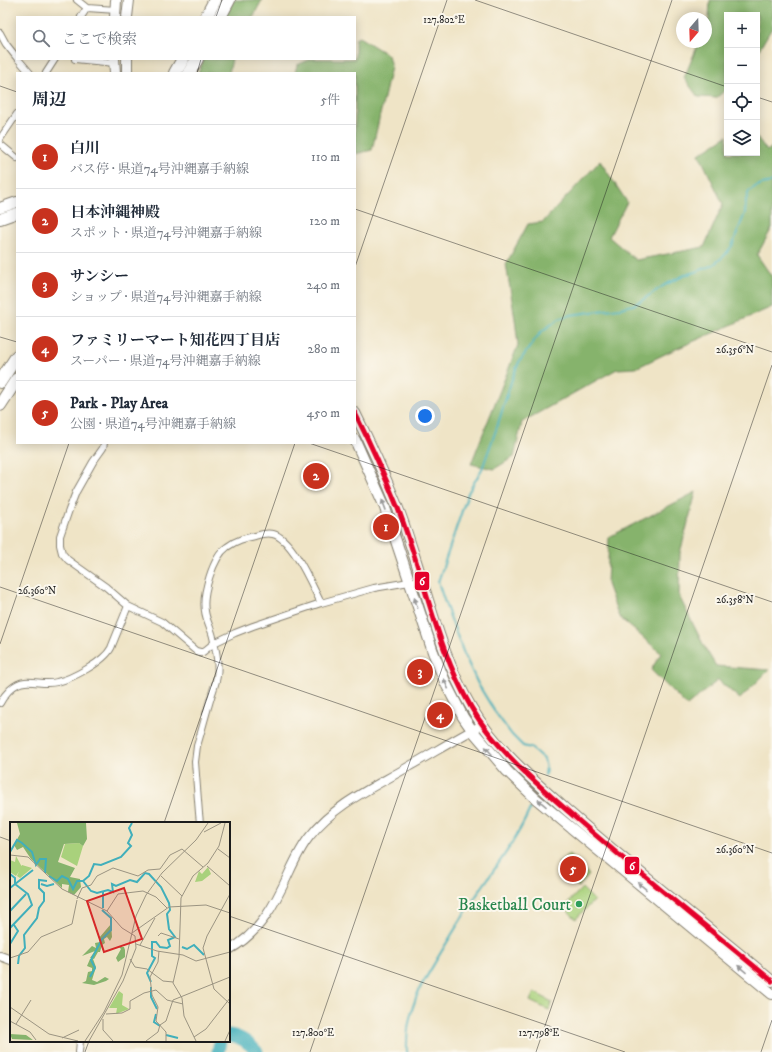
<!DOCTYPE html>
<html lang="ja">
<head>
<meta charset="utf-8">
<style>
  body { margin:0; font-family:"IM FELL DW Pica","Noto Serif JP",serif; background:#f6f6f7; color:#1f2937 }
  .controls { position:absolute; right:12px; top:12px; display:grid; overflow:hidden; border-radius:0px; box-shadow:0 2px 10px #0003 }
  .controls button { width:36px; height:36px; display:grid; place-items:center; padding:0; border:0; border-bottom:1px solid #e0e1e3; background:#fff; color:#1f2937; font:20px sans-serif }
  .compass { position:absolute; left:676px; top:12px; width:36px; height:36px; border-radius:50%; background:#fff; box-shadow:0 2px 10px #0003; rotate:199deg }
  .you { position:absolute; left:425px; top:416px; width:14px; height:14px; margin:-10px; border:3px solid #fff; border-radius:50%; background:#1a73e8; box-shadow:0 0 0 6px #1a73e833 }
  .badge { display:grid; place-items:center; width:26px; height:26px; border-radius:50%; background:#c8321e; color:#fff; font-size:13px; font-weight:700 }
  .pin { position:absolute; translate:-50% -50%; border:2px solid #fff; box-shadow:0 1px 4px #0006 }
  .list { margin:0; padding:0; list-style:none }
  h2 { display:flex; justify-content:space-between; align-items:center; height:52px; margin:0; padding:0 16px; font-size:17px }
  h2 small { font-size:13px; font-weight:400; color:#747a83 }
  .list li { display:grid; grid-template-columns:26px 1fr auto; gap:12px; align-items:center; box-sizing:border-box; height:64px; padding:0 16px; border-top:1px solid #e0e1e3 }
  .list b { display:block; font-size:15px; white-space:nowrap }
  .list p { margin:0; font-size:13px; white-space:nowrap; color:#747a83 }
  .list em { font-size:13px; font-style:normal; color:#747a83 }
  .icon { flex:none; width:22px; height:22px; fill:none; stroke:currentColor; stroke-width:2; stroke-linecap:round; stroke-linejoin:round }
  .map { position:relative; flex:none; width:772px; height:1052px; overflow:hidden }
  .search { position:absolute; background:#fff; box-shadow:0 2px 10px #0003; left:16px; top:16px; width:340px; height:44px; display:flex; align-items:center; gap:10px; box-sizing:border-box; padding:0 14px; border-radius:0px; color:#747a83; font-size:15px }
  .panel { position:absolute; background:#fff; box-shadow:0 2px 10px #0003; left:16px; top:72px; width:340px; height:372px; border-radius:0px }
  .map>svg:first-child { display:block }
  .green { fill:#a9d17c; stroke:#62764c }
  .forest { fill:#86b36c; stroke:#516844 }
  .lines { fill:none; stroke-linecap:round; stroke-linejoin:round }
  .stream { stroke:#40afbb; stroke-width:2 }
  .river { stroke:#40afbb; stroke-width:13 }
  .minor-casing { stroke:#868071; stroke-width:8 }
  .tertiary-casing { stroke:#868071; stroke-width:10 }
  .primary-casing { stroke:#868071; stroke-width:12 }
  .motorway-casing { stroke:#868071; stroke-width:14 }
  .minor { stroke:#fff; stroke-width:6 }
  .tertiary { stroke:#fff; stroke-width:8 }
  .primary { stroke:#fff; stroke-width:10 }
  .motorway { stroke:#fff; stroke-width:12 }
  .bus-1-casing { stroke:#fbf7ec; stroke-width:8 }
  .bus-1 { stroke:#e4002b; stroke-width:5 }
  .oneway { fill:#999 }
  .ticks { fill:none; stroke:#1c1c1c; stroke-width:1; stroke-opacity:0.45 }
  .leisure-dot { fill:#2e9e5b; stroke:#fbf7ec; stroke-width:1.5 }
  .labels { text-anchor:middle; stroke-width:4; stroke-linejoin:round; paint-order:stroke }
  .leisure-label { font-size:17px; fill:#27864d; stroke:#fbf7ec; text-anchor:end }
  .inset-river { fill:none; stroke:#40afbb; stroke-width:2 }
  .inset-road { fill:none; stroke:#9b9482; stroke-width:1 }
  .view { fill:#d62828; fill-opacity:0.15; stroke:#d62828; stroke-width:2 }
  .inset-edge { fill:none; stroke:#1c1c1c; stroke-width:2 }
  .ticks-label { font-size:10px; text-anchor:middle; fill:#1c1c1c; stroke:#fbf7ec; stroke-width:4; stroke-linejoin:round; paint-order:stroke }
  .line-badge { stroke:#fbf7ec; stroke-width:1.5 }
  .badge-label { font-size:11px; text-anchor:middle; font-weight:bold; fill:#fff }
</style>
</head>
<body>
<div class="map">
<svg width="772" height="1052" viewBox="0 0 772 1052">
  <rect width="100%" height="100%" fill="#fbf7ec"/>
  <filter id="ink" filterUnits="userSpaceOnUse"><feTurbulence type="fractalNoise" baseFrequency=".025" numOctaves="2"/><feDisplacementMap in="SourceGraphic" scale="8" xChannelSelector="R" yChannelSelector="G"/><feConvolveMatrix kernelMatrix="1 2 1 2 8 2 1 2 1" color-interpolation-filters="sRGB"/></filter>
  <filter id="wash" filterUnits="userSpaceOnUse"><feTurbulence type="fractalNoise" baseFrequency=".012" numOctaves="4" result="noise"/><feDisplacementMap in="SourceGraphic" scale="16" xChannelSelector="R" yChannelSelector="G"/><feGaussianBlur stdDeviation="0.9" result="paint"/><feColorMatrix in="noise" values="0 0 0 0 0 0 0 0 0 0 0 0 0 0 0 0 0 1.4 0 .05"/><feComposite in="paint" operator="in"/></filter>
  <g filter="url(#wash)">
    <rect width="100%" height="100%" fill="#efe4c6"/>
    <!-- green -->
    <path class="green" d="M569,854L589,875L578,887L558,863Z
      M582,888L594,900L576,919L564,907Z
      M534,992L552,1002L549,1010L530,1001Z"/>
    <!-- forest -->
    <path class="forest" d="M234,0H262L253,17H224Z
      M710,0H772V28L757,53V15H727V89L716,98L698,97L684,78L699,42H706V27L709,19Z
      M359,37L388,55L391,67L372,150L355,154V73H295L297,65L311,59H355V39Z
      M204,59H232L229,73H198Z
      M727,136V153H757V137L767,151L772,147V228L757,255L772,277V307L667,353L636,368L617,369L522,422L514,457L494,469L471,464L518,345L515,319L506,264L528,224L543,222L600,161L627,202L609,237L636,260L704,247L723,204L699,154Z
      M696,492L680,553L679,596L705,648L716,666L769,670L740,699L718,680L687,706L651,670L661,653L619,617L607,584L609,537Z"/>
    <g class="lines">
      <!-- stream -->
      <path class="stream" d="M545,775L546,768L544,759L531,748L523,746L512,735L495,712L478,684L464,654L446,606L438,582L468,493L482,469L496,430L512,379L519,362L534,341L542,331L559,319L570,315L620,308L633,305L641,301L663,286L685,275L698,271L713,265L724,256L732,246L745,213L746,200L749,191L755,187L762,184L772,182
        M407,1052C406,1029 411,1007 421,986C440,954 459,921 480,890C498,864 517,839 530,809"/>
      <!-- river -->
      <path class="river" d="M229,1035C240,1036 250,1044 257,1052
        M218,1052L220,1041"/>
    </g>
  </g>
  <g filter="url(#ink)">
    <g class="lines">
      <defs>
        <path id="minor" d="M77,0L87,8L116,10
          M81,17L87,8
          M0,33L6,44L17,58
          M18,59L30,73
          M75,59L115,63
          M46,73L55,59
          M0,139L17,114
          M0,144L17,158
          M104,443L103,448L93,462L76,492L69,510L60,536V545L62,553L68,560L106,587L128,606L162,622L196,651L200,652H203L214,643L235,633L253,626L321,603L374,588L421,580
          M0,703C5,694 14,683 25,682C36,681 46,685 57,682C71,679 104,662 111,648L128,606
          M200,823L199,813L195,762L197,746C202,730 206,713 211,697C213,690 216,683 217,676C219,664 216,649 213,637C211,628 206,620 205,611C202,594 213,557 227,547C236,540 245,538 255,536C261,534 268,533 273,534C293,539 312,586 321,603
          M79,1052L80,1041"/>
        <path id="tertiary" d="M229,950C260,933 275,904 289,873C295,860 301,847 310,836C335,804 374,787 408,767C433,753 457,738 482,725
          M0,956L11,960"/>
        <path id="primary" d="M115,17L116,0
          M127,17L129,0
          M114,59L115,73
          M127,73V59
          M0,208L17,202
          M0,219L17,213
          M355,413C370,443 384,474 397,506C404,523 409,540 415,558C431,608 444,661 471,707C494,747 536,783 570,813C636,871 705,925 772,981
          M355,440L384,505L433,652L446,684L463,717L472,730L507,771L535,798L772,994"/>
        <path id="motorway" d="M206,17L215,0
          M220,17L229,0
          M175,73L183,59
          M189,73L197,59
          M0,382L17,356
          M0,405L17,379"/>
      </defs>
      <!-- minor casing -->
      <use href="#minor" class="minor-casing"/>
      <!-- tertiary casing -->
      <use href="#tertiary" class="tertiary-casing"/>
      <!-- primary casing -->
      <use href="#primary" class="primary-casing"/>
      <!-- motorway casing -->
      <use href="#motorway" class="motorway-casing"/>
      <!-- minor -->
      <use href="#minor" class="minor"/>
      <!-- tertiary -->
      <use href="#tertiary" class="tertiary"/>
      <!-- primary -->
      <use href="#primary" class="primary"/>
      <!-- motorway -->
      <use href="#motorway" class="motorway"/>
      <defs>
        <path id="bus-1" d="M355,413C370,443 384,474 397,506C404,523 409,540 415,558C431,608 444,661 471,707C494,747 536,783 570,813C636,871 705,925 772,981"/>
      </defs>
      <!-- bus-1 casing -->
      <use href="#bus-1" class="bus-1-casing"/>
      <!-- bus-1 -->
      <use href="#bus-1" class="bus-1"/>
    </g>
    <!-- one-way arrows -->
    <defs><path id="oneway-solid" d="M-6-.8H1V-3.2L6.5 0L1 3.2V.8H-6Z"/></defs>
    <g class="oneway">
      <use href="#oneway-solid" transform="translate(384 505) rotate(-111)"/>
      <use href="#oneway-solid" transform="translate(416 603) rotate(-108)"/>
      <use href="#oneway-solid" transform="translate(446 684) rotate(-115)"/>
      <use href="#oneway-solid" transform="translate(489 751) rotate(-131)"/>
      <use href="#oneway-solid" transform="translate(542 803) rotate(-140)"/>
      <use href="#oneway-solid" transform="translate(642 886) rotate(-140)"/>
      <use href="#oneway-solid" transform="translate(742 969) rotate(-140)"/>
    </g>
  </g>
  <!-- ticks -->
  <path class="ticks" d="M475,0L727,87M216,17L222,0M197,73L201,59M0,86L17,92M757,97L772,102M355,209L772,352M355,267L447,0M0,337L17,342M309,443L772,602M0,587L772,853M0,644L69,443M164,823L295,443M0,837L11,841M229,916L625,1052M85,1052L89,1041M310,1052L672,0M536,1052L772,365M761,1052L772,1020"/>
  <!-- markers -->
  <circle class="leisure-dot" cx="579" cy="904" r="4"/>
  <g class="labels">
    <!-- leisure labels -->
    <g class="leisure-label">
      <text x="571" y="910">Basketball Court</text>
    </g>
  </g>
  <!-- overview -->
  <g transform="translate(10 822)">
    <rect width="220" height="220" fill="#efe4c6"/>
    <path d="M69,21L73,24L67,44L51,35L55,22ZM6,34L12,45L6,54L0,50V38L5,40ZM12,43L22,46L10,56L7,54ZM198,45L201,52L192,59L185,60L189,49L192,52ZM109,169L113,172L112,183L119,187L106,192L107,186H99Z" fill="#a9d17c"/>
    <path d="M7,1H76L77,17L73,24L69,21L54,22L48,40L65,46L60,55L70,57L71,65L64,73L58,70L59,63L52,62V66L21,37L13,25L7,28L4,23L10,12ZM101,102L102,115L100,119L97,115L94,117L95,121L92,123L90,130H88L84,137L80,136L85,129L72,134L82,124L86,126L85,121L90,120L89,116ZM109,125H114L115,128V135L108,140L106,136L111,127ZM80,137H83L86,145L82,158L87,160L95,155L99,157L96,159L84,163L72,161L76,159L78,150L82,149V146L77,144ZM0,212L16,213L23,218L2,217Z" fill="#86b36c"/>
    <path class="inset-river" d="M0,30L7,18L12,21L22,30L26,43L30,37H36L35,51M0,52L5,56V62L18,72L22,83L0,106M39,54L47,59L52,54L58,57L63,67L67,59H73L81,69L87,71L98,68L103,70L102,62L106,64L120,58L127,60L135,51L139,52L151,65L159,81L160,88L157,92L159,107L165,115L158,118L160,124L157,126L150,125L146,120H142V134L145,136L137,151L141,160M73,59L79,54L84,42L91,43L111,35L121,24L118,21L122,13L119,6L122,1M31,62L37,64L44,62M0,66L23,48M93,86V69M0,89L16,72M0,122L8,109L4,103M172,125L177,127L184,123L194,133M8,142L9,134L15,126L14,113L27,96L29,86L34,79V71L29,66V58L37,59M80,155L85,146L81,138L92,117L101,108V96L92,88M141,165V175L147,187M146,192L144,200L150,204M156,213L168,216"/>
    <path class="inset-road" d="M194,10L211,1M208,27L220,36M0,33L18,35L52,67L97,89L112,106L125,114L126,126L113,159L79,219M197,44L220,64M151,54L172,74M220,72L197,114L193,126L204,167L220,182M67,77L72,66L81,63L87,54L103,46L128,54L138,48L150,47L160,33L172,27L193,45M97,89L108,72L133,69L146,75L157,86M122,111L159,85L196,83L220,91M148,114L151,111L169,117M126,122L147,129L173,133L186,139L220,130M130,123L145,96M149,129L148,140L140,155L142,173L148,185L146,199L156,210V219M0,136L18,130L31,115L62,102L67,78M120,137L125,145L137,147L153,159L163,160M0,185L39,212L68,219M96,192L112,191L120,187V179L134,171L146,168L157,178L173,182M93,197V208L103,219M0,199L20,210L26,218M6,202L21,178M184,215L196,207L220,176M52,216L69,208M75,219L94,190L112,153L126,94L136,73L152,51L186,18L198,1M136,219L148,210L150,203L156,199L163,178L220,155M186,219L174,194L172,176L163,161L169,135L171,76L183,54L198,41L209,24L215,1M215,219L220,208"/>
    <path class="view" d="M114,66L132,117L94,130L77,79Z"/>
    <rect width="220" height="220" class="inset-edge"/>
  </g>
  <g class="ticks-label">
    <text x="444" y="23">127.802°E</text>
    <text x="735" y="353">26.356°N</text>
    <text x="37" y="594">26.360°N</text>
    <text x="735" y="603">26.358°N</text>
    <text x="735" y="853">26.360°N</text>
    <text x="313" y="1036">127.800°E</text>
    <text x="539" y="1036">127.798°E</text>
  </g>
  <g class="line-badge">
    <rect x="414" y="571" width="16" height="20" rx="4" fill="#e4002b"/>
    <rect x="624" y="856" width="16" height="19" rx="4" fill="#e4002b"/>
  </g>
  <g class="badge-label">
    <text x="422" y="585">6</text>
    <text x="632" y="870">6</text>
  </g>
</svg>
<div class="controls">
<button>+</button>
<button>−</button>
<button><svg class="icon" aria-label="locate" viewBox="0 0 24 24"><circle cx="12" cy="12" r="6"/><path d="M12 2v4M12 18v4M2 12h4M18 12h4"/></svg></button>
<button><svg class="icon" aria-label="layers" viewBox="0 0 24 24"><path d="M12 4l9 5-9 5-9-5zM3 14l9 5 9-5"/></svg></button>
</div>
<svg class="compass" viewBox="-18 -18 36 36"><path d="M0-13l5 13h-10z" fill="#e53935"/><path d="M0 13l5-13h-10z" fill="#747a83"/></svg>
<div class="you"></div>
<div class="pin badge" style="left:386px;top:527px">1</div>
<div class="pin badge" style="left:316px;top:476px">2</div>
<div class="pin badge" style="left:420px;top:672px">3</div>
<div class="pin badge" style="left:440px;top:715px">4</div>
<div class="pin badge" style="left:573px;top:869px">5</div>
<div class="search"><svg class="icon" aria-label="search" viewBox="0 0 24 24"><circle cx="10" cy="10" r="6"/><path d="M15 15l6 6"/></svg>ここで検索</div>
<section class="panel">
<h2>周辺<small>5件</small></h2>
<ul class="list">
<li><span class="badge">1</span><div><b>白川</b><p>バス停 · 県道74号沖縄嘉手納線</p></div><em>110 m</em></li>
<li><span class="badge">2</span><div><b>日本沖縄神殿</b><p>スポット · 県道74号沖縄嘉手納線</p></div><em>120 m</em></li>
<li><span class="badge">3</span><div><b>サンシー</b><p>ショップ · 県道74号沖縄嘉手納線</p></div><em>240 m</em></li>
<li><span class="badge">4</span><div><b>ファミリーマート知花四丁目店</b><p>スーパー · 県道74号沖縄嘉手納線</p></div><em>280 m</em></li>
<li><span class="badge">5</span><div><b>Park - Play Area</b><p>公園 · 県道74号沖縄嘉手納線</p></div><em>450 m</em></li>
</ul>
</section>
</div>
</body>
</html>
